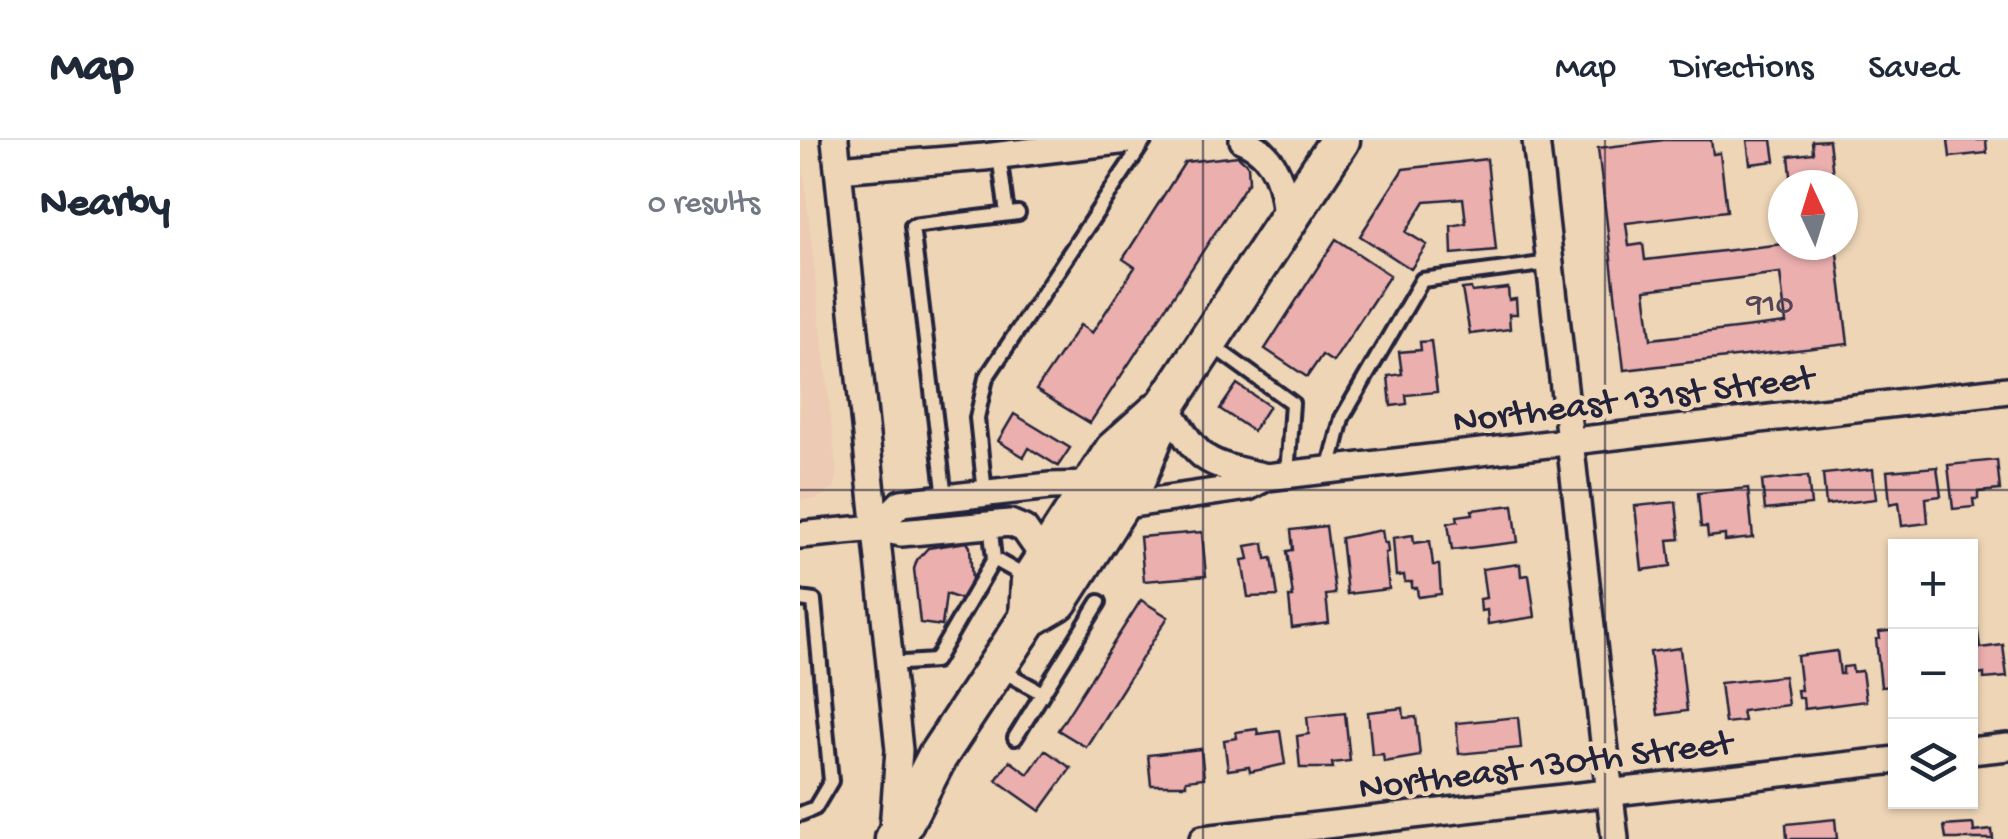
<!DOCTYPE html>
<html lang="en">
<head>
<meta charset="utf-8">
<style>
  body { margin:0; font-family:"Gochi Hand",sans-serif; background:#f2f2f3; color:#1f2937 }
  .controls { position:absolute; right:30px; bottom:30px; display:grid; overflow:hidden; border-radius:0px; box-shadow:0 2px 8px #0004 }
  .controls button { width:90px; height:90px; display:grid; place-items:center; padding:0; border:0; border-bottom:2px solid #e0e1e3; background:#fff; color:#1f2937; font:50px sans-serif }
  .compass { position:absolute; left:968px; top:30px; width:90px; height:90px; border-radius:50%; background:#fff; box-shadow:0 2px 8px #0004; rotate:356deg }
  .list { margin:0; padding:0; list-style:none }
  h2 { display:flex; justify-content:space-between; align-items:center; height:130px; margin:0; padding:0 40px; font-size:42px }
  h2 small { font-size:32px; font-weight:400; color:#747a83 }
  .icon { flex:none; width:55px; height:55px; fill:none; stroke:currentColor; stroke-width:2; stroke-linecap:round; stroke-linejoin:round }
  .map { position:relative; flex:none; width:1208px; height:699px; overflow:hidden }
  header { display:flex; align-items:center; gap:60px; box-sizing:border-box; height:140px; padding:0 50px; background:#fff; border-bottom:2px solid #e0e1e3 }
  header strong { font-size:48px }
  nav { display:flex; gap:55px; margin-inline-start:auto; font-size:35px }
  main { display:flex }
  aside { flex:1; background:#fff }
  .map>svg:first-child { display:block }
  .built { fill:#edcab4 }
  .building { fill:#ebafae; stroke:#22223b; stroke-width:2.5; fill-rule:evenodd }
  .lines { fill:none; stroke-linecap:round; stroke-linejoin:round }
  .lane-casing { stroke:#22223b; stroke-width:20 }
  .street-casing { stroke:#22223b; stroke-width:32 }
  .secondary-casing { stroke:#22223b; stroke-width:45 }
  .lane { stroke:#eed5b6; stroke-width:12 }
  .street { stroke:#eed5b6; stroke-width:25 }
  .secondary { stroke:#eed5b6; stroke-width:38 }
  .grid { fill:none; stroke:#22223b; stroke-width:2.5; stroke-opacity:0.55 }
  .labels { text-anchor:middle; stroke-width:9; stroke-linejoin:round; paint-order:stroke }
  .number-label { font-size:32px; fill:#544558 }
  .street-label { font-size:38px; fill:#22223b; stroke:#eed5b6 }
</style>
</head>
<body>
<header>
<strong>Map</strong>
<nav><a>Map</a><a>Directions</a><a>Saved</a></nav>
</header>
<main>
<aside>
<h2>Nearby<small>0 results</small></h2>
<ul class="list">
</ul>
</aside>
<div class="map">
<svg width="1208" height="699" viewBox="0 0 1208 699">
  <rect width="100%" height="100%" fill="#eed5b6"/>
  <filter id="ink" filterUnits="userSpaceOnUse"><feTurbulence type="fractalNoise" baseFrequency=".01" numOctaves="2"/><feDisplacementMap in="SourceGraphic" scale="20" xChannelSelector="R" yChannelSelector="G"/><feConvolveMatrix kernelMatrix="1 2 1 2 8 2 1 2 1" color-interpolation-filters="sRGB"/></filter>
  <g filter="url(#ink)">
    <!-- built -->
    <path class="built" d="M0,0L37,334L34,349L18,358L0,360Z"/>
    <!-- building -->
    <path class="building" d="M864,0H911L913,14L920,13L927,71L826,83L829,106L843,104L845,120L983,104L1036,105L1048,204L824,230L798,8ZM980,133L986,183L851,199L845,150Z
      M947,0H972L975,21L950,24Z
      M1029,0L1034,45H992L989,16L1013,13L1012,1Z
      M1148,0H1186L1187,13L1150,17Z
      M438,16L448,25L449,41L290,283L236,250L280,185L292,193L335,127L323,119L385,22Z
      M687,19L696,110L652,114L651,86L666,83L663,58L625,61L606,92L627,105L611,129L560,96L603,29Z
      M536,99L590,135L533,222L522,215L507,237L465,209Z
      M671,148L672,152L708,148L709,160L716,159L717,174H709L710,189L670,194L662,149Z
      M631,201L637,252L606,255L607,264L591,266L588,236L602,234L599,212L621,210L620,202Z
      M437,244L469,266L453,291L420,269Z
      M214,274L270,308L258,326L229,308L224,317L198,301Z
      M1197,320L1200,350L1178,352V359H1173L1174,367L1153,369L1148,325Z
      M1137,327L1141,356L1126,358L1128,383L1102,386L1099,362L1090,364L1087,331Z
      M1073,329L1076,359L1026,365L1023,334Z
      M1008,336L1011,365L965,370L962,341Z
      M948,348L953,398L925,401V395L908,397L907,387H901L898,353Z
      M876,362L880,399L868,400L871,426L842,430L835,366Z
      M713,365L718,402L652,410L648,383L658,381L657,376L673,374L672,370Z
      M526,386L535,454L526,455L529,483L492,488L489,457H493L487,411L493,410L491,390Z
      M582,390L584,403H587L588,412L585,413L589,449L547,454L541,398Z
      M402,392L406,436L344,441L340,397Z
      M613,395L614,403L630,401L633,425H639L641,454L618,457L617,448H612V442H605L604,435L596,436L593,398Z
      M167,402L170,407L172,442L163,460L146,454L142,486L120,483L114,429L117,420L128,408Z
      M464,403L466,419L472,418L478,456L448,457L442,420L449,419L446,406Z
      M720,424L721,436L729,435L735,477L688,484L687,470L681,471L680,459L686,458L682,429Z
      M341,460L368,477L286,607L258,590Z
      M1170,477H1176L1180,508L1203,505L1207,537L1184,539V534L1170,536Z
      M1096,490V546L1081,547L1076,499L1080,498L1079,492Z
      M880,508L887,571L858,575L850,512Z
      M1037,511L1040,534H1043V527L1052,526L1053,532L1062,531L1066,561L1004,569L1003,558H998L997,550H1001L997,516Z
      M984,536L988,565L942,571L944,581L925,583L920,543Z
      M603,568L604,578L616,577L620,616L584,622L583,614L572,615L568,572Z
      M545,573L550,621L532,623L533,628H500L497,596L509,594L507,577Z
      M718,577L721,608L659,614L656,583Z
      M457,589L458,594L480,591L485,624L450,632L449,627L428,630L424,600L437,598L436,592Z
      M401,609L404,638L386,640V645H351L348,615Z
      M245,610L271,628L240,671L196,640L210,621L228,634Z
      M1035,679L1037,699H987L986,684Z
      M1173,684L1174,692L1192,690L1193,699H1146L1144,686Z"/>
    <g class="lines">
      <defs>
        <path id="lane" d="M199,15L207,74
          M409,203L492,263L487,335
          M529,330L542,278L622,140L750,123
          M185,353L177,278L186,238L345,0
          M145,358L112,86L218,73
          M190,383L194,419
          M0,459L14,461L31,641L15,668L0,674
          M88,524L135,521L194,419L226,437
          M201,530L242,553
          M215,598L299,462"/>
        <path id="street" d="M35,0L99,610L93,689
          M443,0C478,15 484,47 486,81
          M736,0L815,699
          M38,29L184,17L328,0
          M366,265C402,323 400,322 467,337L1208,250
          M319,366L448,347L467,337
          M76,388L101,363L250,346L292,345
          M0,395L76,388L101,393L210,383L224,389L245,419
          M1170,611L1208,607
          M403,699L1096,620"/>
        <path id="secondary" d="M229,478L231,440L314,311L360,270
          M95,699L137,617L229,478L258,461L337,337L366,265L540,0"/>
      </defs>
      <!-- lane casing -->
      <use href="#lane" class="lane-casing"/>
      <!-- street casing -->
      <use href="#street" class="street-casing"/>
      <!-- secondary casing -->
      <use href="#secondary" class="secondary-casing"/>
      <!-- lane -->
      <use href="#lane" class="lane"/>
      <!-- street -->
      <use href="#street" class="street"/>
      <!-- secondary -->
      <use href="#secondary" class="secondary"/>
    </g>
  </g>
  <!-- grid -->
  <path class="grid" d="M403,0V699M805,0V699M0,350H1208"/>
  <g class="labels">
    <!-- number labels -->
    <g class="number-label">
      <text x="970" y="172">910</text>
    </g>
    <!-- street labels -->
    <g class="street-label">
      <text transform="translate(833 256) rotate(-7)" y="13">Northeast 131st Street</text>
      <text transform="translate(745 622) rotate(-7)" y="13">Northeast 130th Street</text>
    </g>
  </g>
</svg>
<div class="controls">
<button>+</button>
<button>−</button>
<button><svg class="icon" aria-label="layers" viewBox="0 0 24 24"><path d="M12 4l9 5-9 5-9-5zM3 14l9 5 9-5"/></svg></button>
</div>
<svg class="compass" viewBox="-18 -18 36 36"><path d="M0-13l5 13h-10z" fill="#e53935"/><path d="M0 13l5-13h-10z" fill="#747a83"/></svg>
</div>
</main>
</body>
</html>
